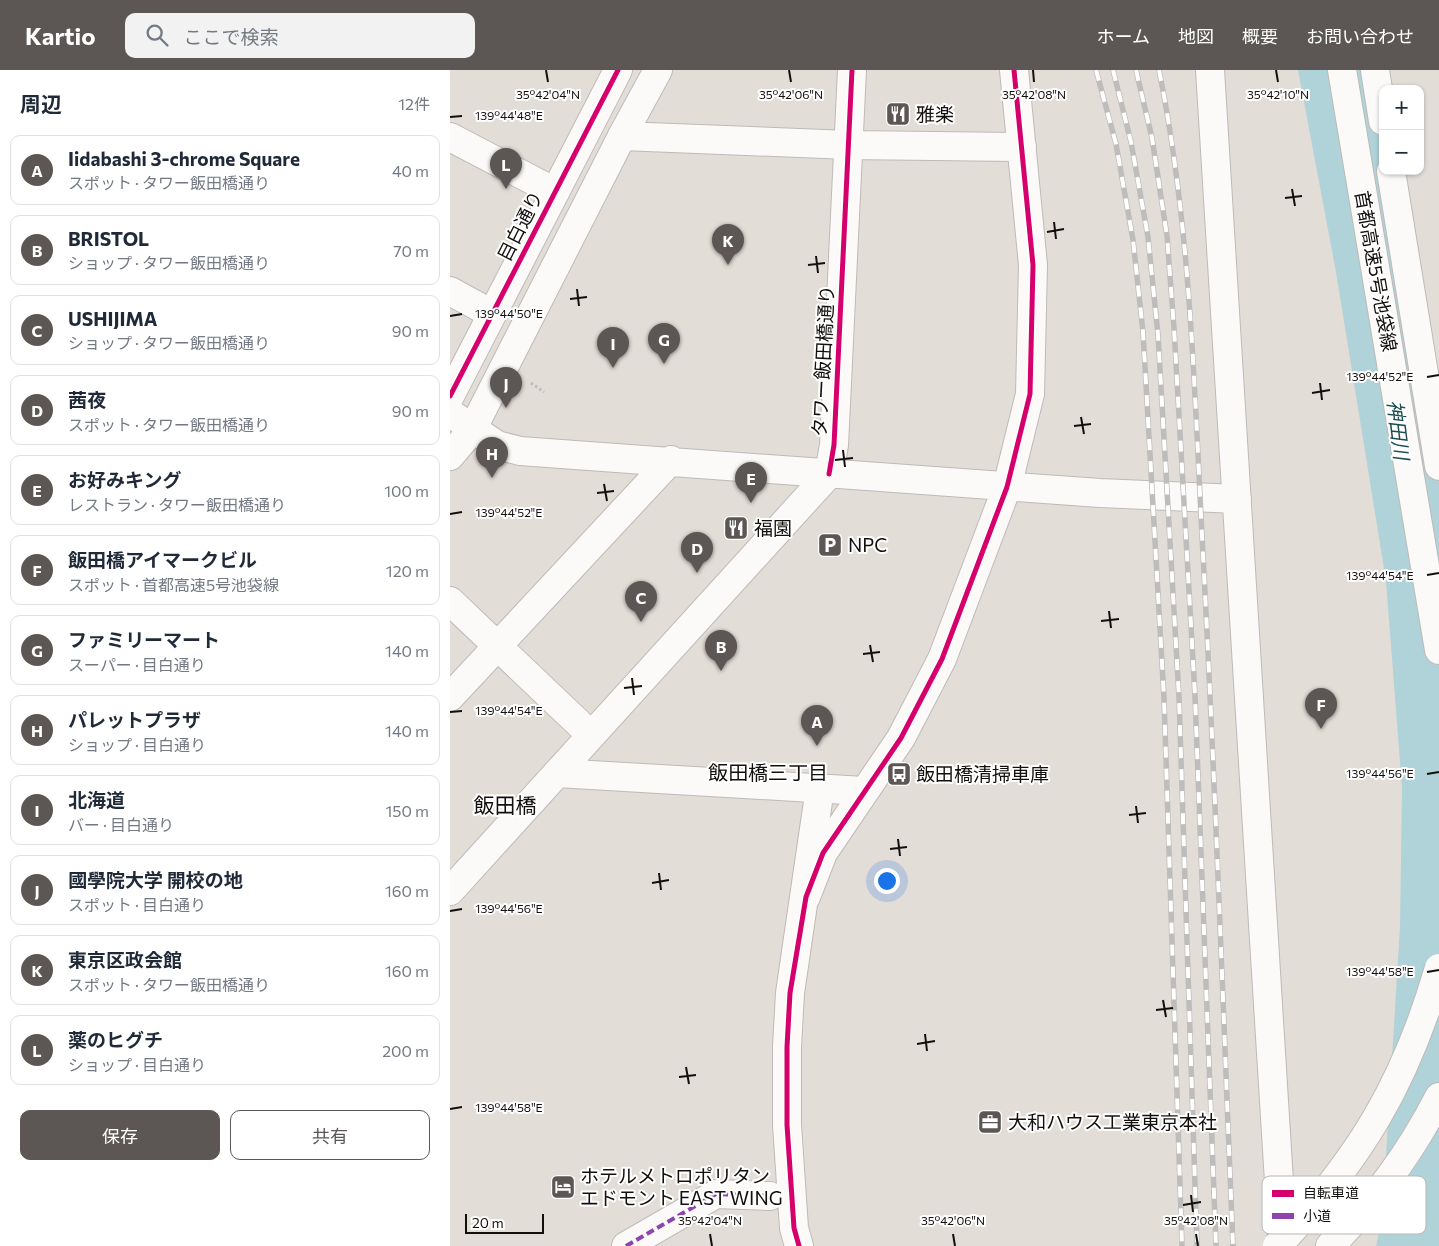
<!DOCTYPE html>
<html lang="ja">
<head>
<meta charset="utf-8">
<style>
  body { margin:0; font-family:Commissioner,"Noto Sans JP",sans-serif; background:#f2f2f3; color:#1f2937 }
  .controls { position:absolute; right:15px; top:15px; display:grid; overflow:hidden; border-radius:10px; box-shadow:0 1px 4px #0004 }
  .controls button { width:45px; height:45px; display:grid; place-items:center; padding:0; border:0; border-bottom:1px solid #e0e1e3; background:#fff; color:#1f2937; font:25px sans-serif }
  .scale { position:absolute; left:15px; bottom:12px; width:79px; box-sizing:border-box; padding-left:5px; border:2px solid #130f0d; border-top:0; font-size:14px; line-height:18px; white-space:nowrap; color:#130f0d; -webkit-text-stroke:4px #fff; paint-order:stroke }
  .you { position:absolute; left:436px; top:810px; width:18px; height:18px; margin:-12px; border:4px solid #fff; border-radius:50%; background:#1a73e8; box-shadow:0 0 0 8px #1a73e833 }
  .badge { display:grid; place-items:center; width:32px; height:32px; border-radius:50%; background:#5c5754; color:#fff; font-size:16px; font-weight:700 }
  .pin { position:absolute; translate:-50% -41px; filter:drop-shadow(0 1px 2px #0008) }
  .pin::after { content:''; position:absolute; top:26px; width:18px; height:15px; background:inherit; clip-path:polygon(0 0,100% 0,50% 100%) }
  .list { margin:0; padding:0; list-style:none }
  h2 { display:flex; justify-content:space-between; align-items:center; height:65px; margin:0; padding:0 20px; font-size:21px }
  h2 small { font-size:16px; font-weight:400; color:#747a83 }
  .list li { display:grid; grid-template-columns:32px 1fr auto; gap:15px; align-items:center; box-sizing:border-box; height:70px; margin:0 10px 10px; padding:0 10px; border:1px solid #e0e1e3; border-radius:10px }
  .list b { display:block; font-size:19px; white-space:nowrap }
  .list p { margin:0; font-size:16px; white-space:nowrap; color:#747a83 }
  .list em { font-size:16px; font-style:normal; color:#747a83 }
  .actions { display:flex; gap:10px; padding:15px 20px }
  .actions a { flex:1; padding:11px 0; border:1px solid #5c5754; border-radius:10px; text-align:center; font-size:18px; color:#5c5754 }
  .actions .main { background:#5c5754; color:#fff }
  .icon { flex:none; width:28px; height:28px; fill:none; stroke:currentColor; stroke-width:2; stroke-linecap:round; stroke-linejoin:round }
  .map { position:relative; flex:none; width:989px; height:1176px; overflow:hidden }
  header { display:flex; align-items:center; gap:30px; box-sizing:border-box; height:70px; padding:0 25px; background:#5c5754; color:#fff }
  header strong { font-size:24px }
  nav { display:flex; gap:28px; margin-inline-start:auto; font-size:18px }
  .search { width:350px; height:45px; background:#f2f2f3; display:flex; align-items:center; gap:12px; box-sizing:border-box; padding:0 18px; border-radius:10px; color:#747a83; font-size:19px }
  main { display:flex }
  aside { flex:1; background:#fff }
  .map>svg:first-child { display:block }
  .water { fill:#afd3d9 }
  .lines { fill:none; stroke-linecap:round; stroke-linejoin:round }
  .minor-casing { stroke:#bfbab7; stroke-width:30 }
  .major-casing { stroke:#bfbab7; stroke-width:30 }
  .highway-casing { stroke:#bfbab7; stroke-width:30 }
  .path { stroke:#bebcbc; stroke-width:3; stroke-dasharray:2.5 2.5; stroke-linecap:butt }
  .minor { stroke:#fbfaf9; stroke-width:28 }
  .major { stroke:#fbfaf9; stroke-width:28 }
  .highway { stroke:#fbfaf9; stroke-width:28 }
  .rail-casing { stroke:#bebdbb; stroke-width:5.5 }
  .rail { stroke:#fff; stroke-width:4; stroke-dasharray:11; stroke-linecap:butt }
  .highway-bridge-casing { stroke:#bfbab7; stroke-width:30; stroke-linecap:butt }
  .highway-bridge { stroke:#fbfaf9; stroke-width:28 }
  .quiet { stroke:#8e44ad; stroke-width:4; stroke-dasharray:8 4; stroke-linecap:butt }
  .cycleway-casing { stroke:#fff; stroke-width:8 }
  .cycleway { stroke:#d6006c; stroke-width:5 }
  .ticks { fill:none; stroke:#130f0d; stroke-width:2 }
  .labels { text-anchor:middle; stroke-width:4; stroke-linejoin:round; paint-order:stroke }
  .poi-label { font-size:19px; fill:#130f0d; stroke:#fff; text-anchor:start }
  .street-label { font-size:19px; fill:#130f0d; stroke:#fff }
  .water-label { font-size:20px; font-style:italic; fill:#1e4e55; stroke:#fff }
  .neighbourhood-label { font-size:20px; fill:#130f0d; stroke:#fff }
  .quarter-label { font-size:21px; fill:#130f0d; stroke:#fff }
  .key { fill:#fff; stroke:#b8b7b6; stroke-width:1 }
  .key-label { font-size:14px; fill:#130f0d }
  .ticks-label { font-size:12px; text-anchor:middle; fill:#130f0d; stroke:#fff; stroke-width:4; stroke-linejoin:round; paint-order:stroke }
</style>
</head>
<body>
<header>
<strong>Kartio</strong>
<div class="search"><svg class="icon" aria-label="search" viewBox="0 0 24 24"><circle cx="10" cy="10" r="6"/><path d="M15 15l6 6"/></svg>ここで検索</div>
<nav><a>ホーム</a><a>地図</a><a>概要</a><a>お問い合わせ</a></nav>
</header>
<main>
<aside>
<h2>周辺<small>12件</small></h2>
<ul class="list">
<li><span class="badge">A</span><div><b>Iidabashi 3-chrome Square</b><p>スポット · タワー飯田橋通り</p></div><em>40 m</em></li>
<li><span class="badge">B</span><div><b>BRISTOL</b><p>ショップ · タワー飯田橋通り</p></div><em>70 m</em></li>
<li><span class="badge">C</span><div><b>USHIJIMA</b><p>ショップ · タワー飯田橋通り</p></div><em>90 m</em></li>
<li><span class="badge">D</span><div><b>茜夜</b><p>スポット · タワー飯田橋通り</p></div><em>90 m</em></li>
<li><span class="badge">E</span><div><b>お好みキング</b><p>レストラン · タワー飯田橋通り</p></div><em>100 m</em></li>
<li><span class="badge">F</span><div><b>飯田橋アイマークビル</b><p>スポット · 首都高速5号池袋線</p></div><em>120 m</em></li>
<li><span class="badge">G</span><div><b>ファミリーマート</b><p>スーパー · 目白通り</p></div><em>140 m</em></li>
<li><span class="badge">H</span><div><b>パレットプラザ</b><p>ショップ · 目白通り</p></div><em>140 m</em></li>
<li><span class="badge">I</span><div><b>北海道</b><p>バー · 目白通り</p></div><em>150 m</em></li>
<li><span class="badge">J</span><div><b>國學院大学 開校の地</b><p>スポット · 目白通り</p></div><em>160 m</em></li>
<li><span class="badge">K</span><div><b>東京区政会館</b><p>スポット · タワー飯田橋通り</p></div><em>160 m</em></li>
<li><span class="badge">L</span><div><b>薬のヒグチ</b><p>ショップ · 目白通り</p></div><em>200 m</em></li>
</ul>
<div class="actions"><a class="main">保存</a><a>共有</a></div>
</aside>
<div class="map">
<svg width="989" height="1176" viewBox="0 0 989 1176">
  <rect width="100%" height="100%" fill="#e3ddd8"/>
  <!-- water -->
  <path class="water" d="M848,0H928L933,28V101L989,404V1176H926L932,1151L950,857L952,718L936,511L886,202Z"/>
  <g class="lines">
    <defs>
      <path id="minor" d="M760,0L833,1176
        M172,66L399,75L572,77
        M0,67L105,122
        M0,221L42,244
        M0,343L47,375L70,381L650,423L787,429
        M0,531L141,665
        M0,627L221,390
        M107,703L414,721
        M0,821L379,404L384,375L402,0
        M356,827L373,783L451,668L492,589L557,417L580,324L583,195L564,0
        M176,1176L266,1124L320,1126
        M349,1176L344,1158L337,1055V977L340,923L370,718"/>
      <path id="major" d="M0,326L168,0
        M0,386L22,360L172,66L208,0"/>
      <path id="highway" d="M892,0L989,580
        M925,0L933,51
        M941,101L989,396
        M880,1176C924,1132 961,1082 989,1027"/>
    </defs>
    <!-- minor casing -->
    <use href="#minor" class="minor-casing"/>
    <!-- major casing -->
    <use href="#major" class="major-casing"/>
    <!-- highway casing -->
    <use href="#highway" class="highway-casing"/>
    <!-- path -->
    <path class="path" d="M81,313L94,322"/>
    <!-- minor -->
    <use href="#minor" class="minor"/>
    <!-- major -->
    <use href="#major" class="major"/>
    <!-- highway -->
    <use href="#highway" class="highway"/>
    <defs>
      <path id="rail" d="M646,0L666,74L683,170L693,262L714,628L732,1176
        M663,0L681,72L698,167L708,265L729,627L747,1176
        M686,0L702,68L717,166L724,258L745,626L766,1176
        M709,0C740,153 744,310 752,466C765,702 773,939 783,1176"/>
    </defs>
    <!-- rail casing -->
    <use href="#rail" class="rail-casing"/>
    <!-- rail -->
    <use href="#rail" class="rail"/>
    <defs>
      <path id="highway-bridge" d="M827,1176C910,1090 956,1012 989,898"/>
    </defs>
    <!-- highway-bridge casing -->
    <use href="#highway-bridge" class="highway-bridge-casing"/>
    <!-- highway-bridge -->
    <use href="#highway-bridge" class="highway-bridge"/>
    <!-- quiet -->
    <path class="quiet" d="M176,1176L266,1124L320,1126"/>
    <defs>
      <path id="cycleway" d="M0,326L168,0
        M379,404L384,375L402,0
        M349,1176L344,1158L337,1055V977L340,923L356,827L373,783L451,668L492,589L557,417L580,324L583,195L564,0"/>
    </defs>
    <!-- cycleway casing -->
    <use href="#cycleway" class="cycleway-casing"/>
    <!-- cycleway -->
    <use href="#cycleway" class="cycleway"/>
  </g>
  <!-- ticks -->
  <path class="ticks" d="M96,0L98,12M339,0L341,12M583,0L584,12M826,0L828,12M0,47L12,46M842,119L845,136M835,128L852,126M604,152L606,169M597,162L614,159M366,186L368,203M358,195L375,193M127,219L129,236M120,229L137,227M0,246L12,244M977,307L989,305M870,313L872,330M862,323L880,320M631,347L634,364M624,356L641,354M393,380L395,397M385,390L403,388M154,414L157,431M147,423L164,421M0,444L12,442M977,505L989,503M659,541L661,558M651,551L669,549M420,575L423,592M413,584L430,582M182,608L184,625M174,618L192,616M0,642L12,641M977,704L989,702M686,736L688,753M679,745L696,743M448,769L450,786M440,779L457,777M209,803L211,820M202,813L219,810M0,841L12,839M977,902L989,900M713,930L716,947M706,940L723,938M475,964L477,981M467,974L485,971M236,997L239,1014M229,1007L246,1005M0,1039L12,1037M741,1125L743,1142M733,1135L751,1132M260,1164L262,1176M503,1164L505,1176M746,1164L748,1176"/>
  <!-- icons -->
  <defs>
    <symbol id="restaurant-square" viewBox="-11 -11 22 22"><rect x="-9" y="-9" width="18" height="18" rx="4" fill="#5c5754" stroke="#fff"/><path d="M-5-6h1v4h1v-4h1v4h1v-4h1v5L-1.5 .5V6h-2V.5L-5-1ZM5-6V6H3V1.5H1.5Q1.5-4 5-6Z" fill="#fff"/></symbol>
    <symbol id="parking-square" viewBox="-11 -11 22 22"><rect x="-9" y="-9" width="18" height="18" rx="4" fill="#5c5754" stroke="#fff"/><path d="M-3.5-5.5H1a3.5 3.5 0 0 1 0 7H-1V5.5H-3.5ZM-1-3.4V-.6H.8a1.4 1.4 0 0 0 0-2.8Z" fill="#fff"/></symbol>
    <symbol id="bus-square" viewBox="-11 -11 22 22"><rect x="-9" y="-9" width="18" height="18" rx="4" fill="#5c5754" stroke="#fff"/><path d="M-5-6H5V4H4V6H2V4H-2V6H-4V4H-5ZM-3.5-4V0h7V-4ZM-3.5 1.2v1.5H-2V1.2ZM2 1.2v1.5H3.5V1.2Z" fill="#fff"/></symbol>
    <symbol id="office-square" viewBox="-11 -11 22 22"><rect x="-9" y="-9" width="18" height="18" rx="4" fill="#5c5754" stroke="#fff"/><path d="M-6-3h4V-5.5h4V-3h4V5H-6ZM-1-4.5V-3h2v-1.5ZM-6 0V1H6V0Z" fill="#fff"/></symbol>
    <symbol id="hotel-square" viewBox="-11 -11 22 22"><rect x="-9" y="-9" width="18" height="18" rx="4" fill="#5c5754" stroke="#fff"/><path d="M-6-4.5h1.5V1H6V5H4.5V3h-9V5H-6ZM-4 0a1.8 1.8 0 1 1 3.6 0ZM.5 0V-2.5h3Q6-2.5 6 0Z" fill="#fff"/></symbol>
  </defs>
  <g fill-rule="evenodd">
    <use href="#restaurant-square" x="434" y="30" width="28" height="28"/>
    <use href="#restaurant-square" x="272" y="444" width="28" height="28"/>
    <use href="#parking-square" x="366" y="461" width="28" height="28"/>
    <use href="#bus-square" x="435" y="690" width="28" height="28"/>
    <use href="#office-square" x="526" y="1038" width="28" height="28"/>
    <use href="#hotel-square" x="99" y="1103" width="28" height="28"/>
  </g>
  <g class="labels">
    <!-- poi labels -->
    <g class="poi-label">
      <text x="466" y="51">雅楽</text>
      <text x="304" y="465">福園</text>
      <text x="398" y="482">NPC</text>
      <text x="466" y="711">飯田橋清掃車庫</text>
      <text x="558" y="1059">大和ハウス工業東京本社</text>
      <text x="130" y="1113">ホテルメトロポリタン<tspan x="130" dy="22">エドモント EAST WING</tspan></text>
    </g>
    <!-- street labels -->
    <g class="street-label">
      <text transform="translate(70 156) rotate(-63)" y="7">目白通り</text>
      <text transform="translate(926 201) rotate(80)" y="7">首都高速5号池袋線</text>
      <text transform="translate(373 291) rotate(-87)" y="7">タワー飯田橋通り</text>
    </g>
    <!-- water labels -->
    <g class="water-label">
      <text transform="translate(948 360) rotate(83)" y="7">神田川</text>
    </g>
    <!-- neighbourhood labels -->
    <g class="neighbourhood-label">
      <text x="318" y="710">飯田橋三丁目</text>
    </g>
    <!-- quarter labels -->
    <g class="quarter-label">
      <text x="55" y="743">飯田橋</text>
    </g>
  </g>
  <!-- legend -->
  <rect x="812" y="1106" width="164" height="58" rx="8" class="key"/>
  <rect x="822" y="1120" width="22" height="7" fill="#d6006c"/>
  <rect x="822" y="1143" width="22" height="6" fill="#8e44ad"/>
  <g class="key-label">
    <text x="853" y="1128">自転車道</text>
    <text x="853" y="1151">小道</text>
  </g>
  <g class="ticks-label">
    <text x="98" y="29">35°42'04"N</text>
    <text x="341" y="29">35°42'06"N</text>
    <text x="584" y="29">35°42'08"N</text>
    <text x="828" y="29">35°42'10"N</text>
    <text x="59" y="50">139°44'48"E</text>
    <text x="59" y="248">139°44'50"E</text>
    <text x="930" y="311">139°44'52"E</text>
    <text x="59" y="447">139°44'52"E</text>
    <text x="930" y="510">139°44'54"E</text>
    <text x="59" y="645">139°44'54"E</text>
    <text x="930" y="708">139°44'56"E</text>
    <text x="59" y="843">139°44'56"E</text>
    <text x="930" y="906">139°44'58"E</text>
    <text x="59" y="1042">139°44'58"E</text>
    <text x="260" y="1155">35°42'04"N</text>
    <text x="503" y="1155">35°42'06"N</text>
    <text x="746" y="1155">35°42'08"N</text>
  </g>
</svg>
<div class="controls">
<button>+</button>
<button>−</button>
</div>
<div class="scale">20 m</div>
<div class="you"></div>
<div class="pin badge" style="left:367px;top:676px">A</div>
<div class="pin badge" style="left:271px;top:601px">B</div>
<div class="pin badge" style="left:191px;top:552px">C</div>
<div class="pin badge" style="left:247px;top:503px">D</div>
<div class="pin badge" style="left:301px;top:433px">E</div>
<div class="pin badge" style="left:871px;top:659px">F</div>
<div class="pin badge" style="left:214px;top:294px">G</div>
<div class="pin badge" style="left:42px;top:408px">H</div>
<div class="pin badge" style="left:163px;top:298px">I</div>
<div class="pin badge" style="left:56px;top:338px">J</div>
<div class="pin badge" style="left:278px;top:195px">K</div>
<div class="pin badge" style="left:56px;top:119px">L</div>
</div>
</main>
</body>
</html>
